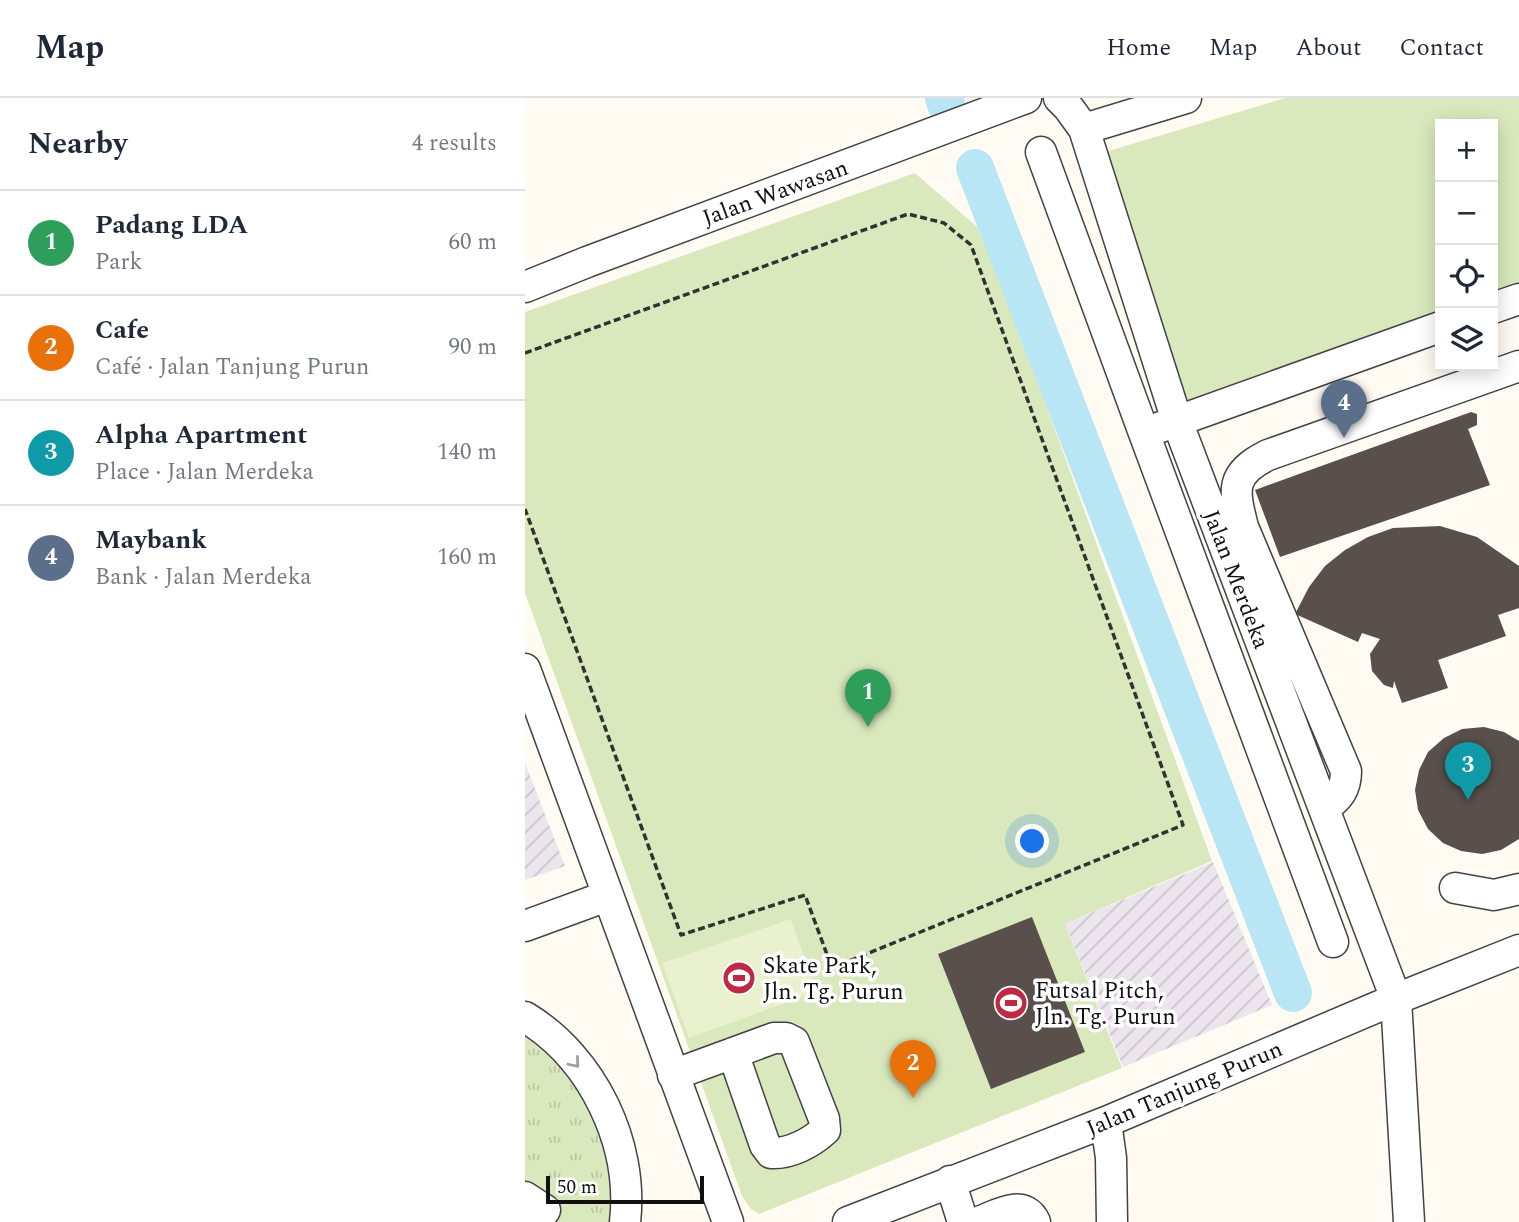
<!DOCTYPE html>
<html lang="en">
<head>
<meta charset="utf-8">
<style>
  body { margin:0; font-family:Spectral,serif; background:#f2f2f3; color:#1f2937 }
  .controls { position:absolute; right:21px; top:21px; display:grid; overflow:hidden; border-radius:0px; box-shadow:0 4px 18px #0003 }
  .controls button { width:63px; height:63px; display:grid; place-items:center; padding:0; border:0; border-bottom:2px solid #e0e1e3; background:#fff; color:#1f2937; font:35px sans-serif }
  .scale { position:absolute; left:21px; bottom:18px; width:158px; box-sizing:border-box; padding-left:7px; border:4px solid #101010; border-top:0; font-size:19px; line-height:24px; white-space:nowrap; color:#101010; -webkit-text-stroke:5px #fff; paint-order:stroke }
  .you { position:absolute; left:508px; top:744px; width:24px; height:24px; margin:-18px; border:5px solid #fff; border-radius:50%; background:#1a73e8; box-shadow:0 0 0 10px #1a73e833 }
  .badge { display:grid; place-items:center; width:46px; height:46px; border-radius:50%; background:#ea580c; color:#fff; font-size:23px; font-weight:700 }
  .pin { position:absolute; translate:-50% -58px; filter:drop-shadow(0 2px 4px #0008) }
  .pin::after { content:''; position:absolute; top:37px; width:24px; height:21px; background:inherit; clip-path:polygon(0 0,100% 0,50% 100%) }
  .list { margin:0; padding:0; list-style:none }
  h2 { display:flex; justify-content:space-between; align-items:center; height:91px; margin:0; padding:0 28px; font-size:30px }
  h2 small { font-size:23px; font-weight:400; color:#747a83 }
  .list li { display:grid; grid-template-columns:46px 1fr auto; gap:21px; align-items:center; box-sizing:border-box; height:105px; padding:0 28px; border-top:2px solid #e0e1e3 }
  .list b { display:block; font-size:26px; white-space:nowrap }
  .list p { margin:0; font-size:23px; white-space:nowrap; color:#747a83 }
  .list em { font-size:23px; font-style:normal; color:#747a83 }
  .icon { flex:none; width:38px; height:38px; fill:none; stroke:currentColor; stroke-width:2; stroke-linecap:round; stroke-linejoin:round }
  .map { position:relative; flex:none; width:994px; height:1124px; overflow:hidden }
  header { display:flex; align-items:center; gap:42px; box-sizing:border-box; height:98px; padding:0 35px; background:#fff; border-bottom:2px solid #e0e1e3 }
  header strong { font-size:33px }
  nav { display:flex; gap:38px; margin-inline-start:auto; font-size:24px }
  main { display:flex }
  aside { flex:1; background:#fff }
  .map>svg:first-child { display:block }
  .industrial { fill:url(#industrial-furrows) }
  .grass { fill:url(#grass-tufts) }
  .park { fill:#dae9bd }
  .pitch { fill:#e9f1cf }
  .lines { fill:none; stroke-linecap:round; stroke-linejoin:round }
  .river { stroke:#b9e6f5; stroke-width:38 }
  .building { fill:#59504c }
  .minor-casing { stroke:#434343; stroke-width:33 }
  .path { stroke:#323232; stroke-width:3.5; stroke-dasharray:7 3.5; stroke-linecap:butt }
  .minor { stroke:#fff; stroke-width:30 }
  .oneway { stroke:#9f9f9f }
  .labels { text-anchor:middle; stroke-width:7; stroke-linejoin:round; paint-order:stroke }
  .street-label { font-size:23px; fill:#101010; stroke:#fff }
  .poi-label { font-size:23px; fill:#101010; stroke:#fff; text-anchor:start }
</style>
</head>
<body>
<header>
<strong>Map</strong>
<nav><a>Home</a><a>Map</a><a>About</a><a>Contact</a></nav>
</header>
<main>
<aside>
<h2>Nearby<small>4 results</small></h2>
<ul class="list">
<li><span class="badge" style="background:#2e9e5b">1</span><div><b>Padang LDA</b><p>Park</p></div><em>60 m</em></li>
<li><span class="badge" style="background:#e8710a">2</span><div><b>Cafe</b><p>Café · Jalan Tanjung Purun</p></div><em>90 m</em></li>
<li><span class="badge" style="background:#0f9aa8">3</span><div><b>Alpha Apartment</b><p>Place · Jalan Merdeka</p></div><em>140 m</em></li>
<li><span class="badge" style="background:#5c6f8a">4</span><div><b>Maybank</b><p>Bank · Jalan Merdeka</p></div><em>160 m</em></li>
</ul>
</aside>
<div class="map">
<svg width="994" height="1124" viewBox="0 0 994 1124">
  <defs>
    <pattern id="industrial-furrows" width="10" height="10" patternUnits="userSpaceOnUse" patternTransform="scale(1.75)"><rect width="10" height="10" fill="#ece5ee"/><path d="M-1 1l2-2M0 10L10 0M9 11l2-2" fill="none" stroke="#c9c3cb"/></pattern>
    <pattern id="grass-tufts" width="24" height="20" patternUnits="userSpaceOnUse" patternTransform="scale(1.75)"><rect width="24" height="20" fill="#dae9bd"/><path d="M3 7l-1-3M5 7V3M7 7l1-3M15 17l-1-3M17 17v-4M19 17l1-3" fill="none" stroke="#bac7a1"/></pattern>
  </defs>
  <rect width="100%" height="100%" fill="#fffbf3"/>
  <!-- industrial -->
  <path class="industrial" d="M0,665L40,768L0,782Z
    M688,764L747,907L598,969L540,826Z"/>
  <!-- grass -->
  <path class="grass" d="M0,932L42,968L84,1042L90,1124H0Z"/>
  <!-- park -->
  <path class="park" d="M760,0H994V198L968,207V26H915V225L661,313L580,54Z
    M390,75L458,134L687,763L540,826L597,970L234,1116L226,1111L217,1098L0,495V214Z"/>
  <!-- pitch -->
  <path class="pitch" d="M266,821L291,894L164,940L137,865Z"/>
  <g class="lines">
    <!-- river -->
    <path class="river" d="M419,0L421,6
      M450,70L768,895"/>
  </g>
  <!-- building -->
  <path class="building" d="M946,314L952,316V327L943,331L965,387L755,459L730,392Z
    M915,428L952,439L994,468V510L973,517L981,538L913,562L923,590L877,605L869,583L868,590L859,587L847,573L845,556L855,541L837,535L833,544L770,516L784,489L800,468L820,452L843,439L868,430Z
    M959,629L979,634L994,643V741L976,752L957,756L936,753L918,745L903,731L893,712L890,692L894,672L903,654L919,640L937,631Z
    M507,819L560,954L466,991L413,856Z"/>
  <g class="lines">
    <defs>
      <path id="minor" d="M534,0L543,9L559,31L652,323L871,901L884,1124
        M559,31L661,0
        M516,54L619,335
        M0,189L62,164L501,0
        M968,210L994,201
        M0,571L203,1124
        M799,710C814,700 821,691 821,673L718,429C709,393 704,376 743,357L994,268
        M930,790L969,797L994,791
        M0,828L82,798
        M808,844L619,335L915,229
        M0,919C68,960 109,1046 100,1124
        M148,977L249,940H261L269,944L299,1021L300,1032C286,1045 265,1056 246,1055L240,1047L208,955
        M581,1024L586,1060L587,1124
        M425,1083L438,1124
        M0,1099L20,1112L11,1124
        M323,1124L581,1024L871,901L994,852
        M454,1124C472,1117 499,1100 510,1124"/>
    </defs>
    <!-- minor casing -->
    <use href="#minor" class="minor-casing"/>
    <!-- path -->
    <path class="path" d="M0,255L383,116L419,125L446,147L658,727L307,870L280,797L156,837L0,411"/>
    <!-- minor -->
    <use href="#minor" class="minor"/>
  </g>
  <!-- one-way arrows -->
  <defs><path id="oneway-chevron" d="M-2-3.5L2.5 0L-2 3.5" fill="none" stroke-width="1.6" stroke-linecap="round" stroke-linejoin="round" transform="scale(1.75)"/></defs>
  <use class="oneway" href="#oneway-chevron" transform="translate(50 965) rotate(50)"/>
  <!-- icons -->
  <defs>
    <symbol id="stadium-disc" viewBox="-11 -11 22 22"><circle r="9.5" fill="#be2a44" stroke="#fff"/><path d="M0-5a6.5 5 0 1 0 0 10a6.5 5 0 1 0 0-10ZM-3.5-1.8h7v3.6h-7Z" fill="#fff"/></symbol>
  </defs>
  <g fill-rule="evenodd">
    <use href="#stadium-disc" x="195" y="861" width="38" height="38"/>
    <use href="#stadium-disc" x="467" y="886" width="38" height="38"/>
  </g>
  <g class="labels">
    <!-- street labels -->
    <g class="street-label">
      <text transform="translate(250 94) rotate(-20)" y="8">Jalan Wawasan</text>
      <text transform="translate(712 481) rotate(69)" y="8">Jalan Merdeka</text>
      <text transform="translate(659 990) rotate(-23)" y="8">Jalan Tanjung Purun</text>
    </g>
    <!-- poi labels -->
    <g class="poi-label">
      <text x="238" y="875">Skate Park,<tspan x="238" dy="26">Jln. Tg. Purun</tspan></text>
      <text x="510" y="900">Futsal Pitch,<tspan x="510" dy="26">Jln. Tg. Purun</tspan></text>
    </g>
  </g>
</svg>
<div class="controls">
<button>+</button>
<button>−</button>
<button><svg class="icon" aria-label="locate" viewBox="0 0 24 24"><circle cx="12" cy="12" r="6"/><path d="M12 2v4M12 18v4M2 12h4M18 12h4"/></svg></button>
<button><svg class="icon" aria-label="layers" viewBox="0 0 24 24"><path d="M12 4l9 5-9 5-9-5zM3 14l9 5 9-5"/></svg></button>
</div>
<div class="scale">50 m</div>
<div class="you"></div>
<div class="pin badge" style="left:343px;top:629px;background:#2e9e5b">1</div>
<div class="pin badge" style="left:388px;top:1000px;background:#e8710a">2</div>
<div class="pin badge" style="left:943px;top:702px;background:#0f9aa8">3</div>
<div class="pin badge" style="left:819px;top:340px;background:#5c6f8a">4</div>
</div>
</main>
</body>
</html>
